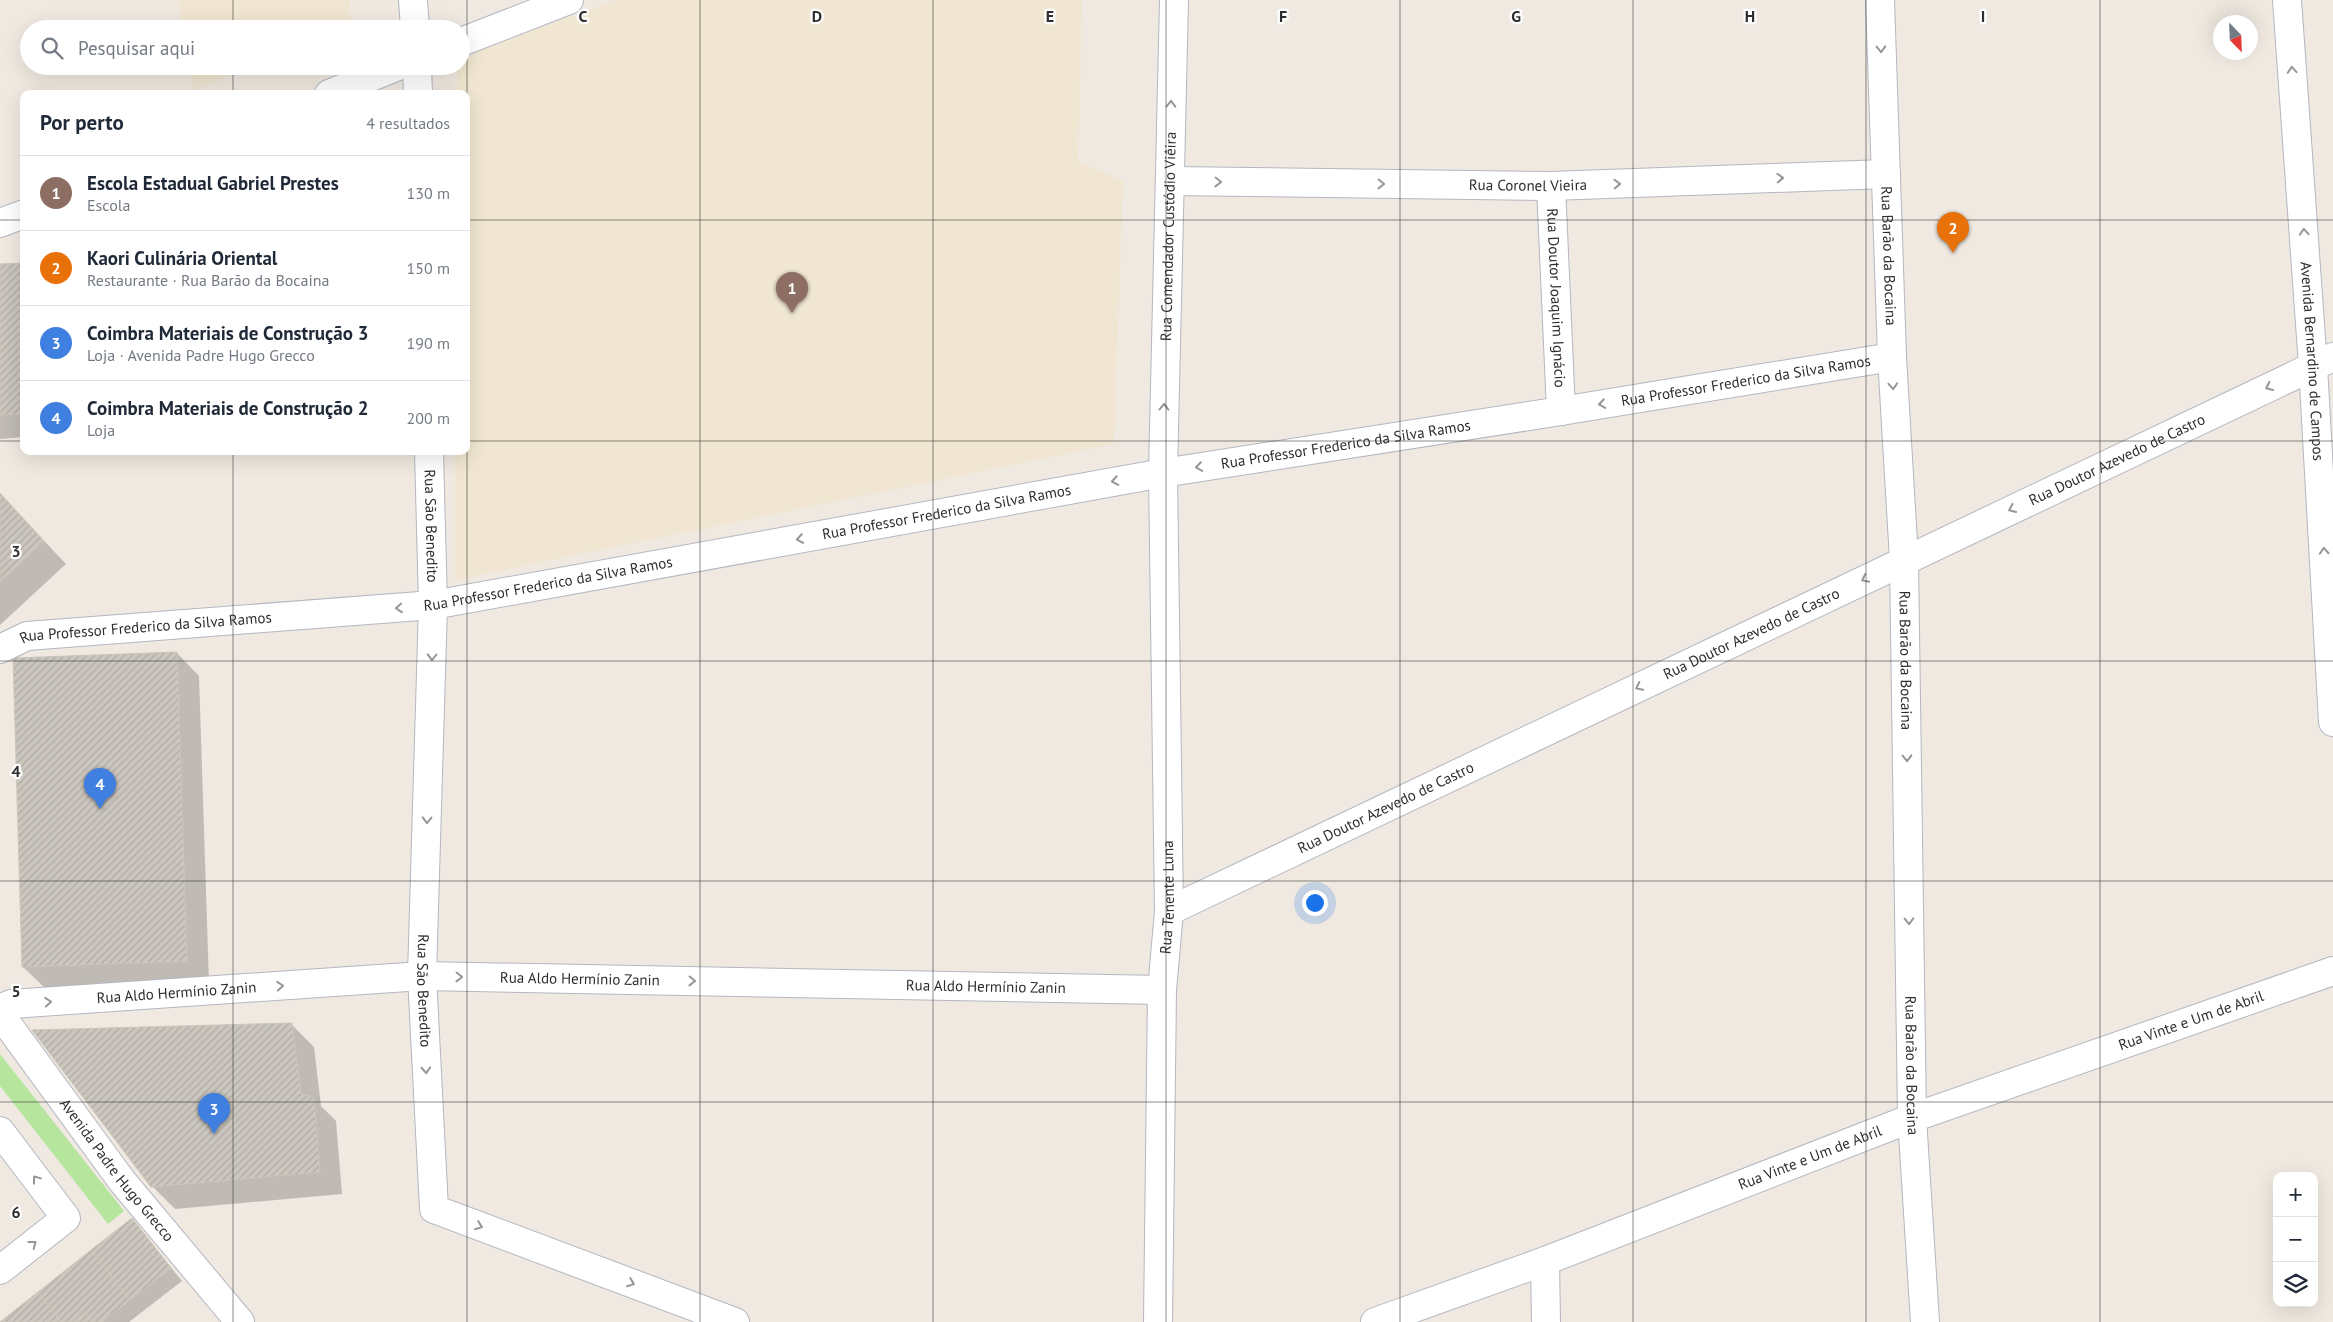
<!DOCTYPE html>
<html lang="pt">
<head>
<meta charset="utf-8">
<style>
  body { margin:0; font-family:"PT Sans",sans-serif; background:#f2f2f3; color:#1f2937 }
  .controls { position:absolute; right:15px; bottom:15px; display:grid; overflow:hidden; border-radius:10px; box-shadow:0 5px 20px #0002 }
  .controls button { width:45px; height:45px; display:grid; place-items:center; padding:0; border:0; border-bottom:1px solid #e0e1e3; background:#fff; color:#1f2937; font:25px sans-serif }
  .compass { position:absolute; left:2213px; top:15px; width:45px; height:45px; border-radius:50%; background:#fff; box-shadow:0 5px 20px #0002; rotate:157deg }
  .you { position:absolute; left:1314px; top:902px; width:18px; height:18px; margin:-12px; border:4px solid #fff; border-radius:50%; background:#1a73e8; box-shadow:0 0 0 8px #1a73e833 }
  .badge { display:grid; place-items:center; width:32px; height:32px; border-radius:50%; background:#7c3aed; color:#fff; font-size:16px; font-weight:700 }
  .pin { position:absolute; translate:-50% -41px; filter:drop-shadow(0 1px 2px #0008) }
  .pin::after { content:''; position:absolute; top:26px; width:18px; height:15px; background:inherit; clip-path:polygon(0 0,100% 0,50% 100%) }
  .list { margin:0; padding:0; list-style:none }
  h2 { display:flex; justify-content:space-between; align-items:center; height:65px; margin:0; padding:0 20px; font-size:21px }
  h2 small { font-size:16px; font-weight:400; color:#747a83 }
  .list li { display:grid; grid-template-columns:32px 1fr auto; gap:15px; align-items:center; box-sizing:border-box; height:75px; padding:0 20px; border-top:1px solid #e0e1e3 }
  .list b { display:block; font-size:19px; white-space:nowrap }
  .list p { margin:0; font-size:16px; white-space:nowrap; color:#747a83 }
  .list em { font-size:16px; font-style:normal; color:#747a83 }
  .icon { flex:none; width:28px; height:28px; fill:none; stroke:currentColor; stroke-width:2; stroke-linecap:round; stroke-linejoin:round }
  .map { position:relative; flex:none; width:2333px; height:1322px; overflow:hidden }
  .search { position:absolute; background:#fff; box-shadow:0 5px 20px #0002; left:20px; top:20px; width:450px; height:55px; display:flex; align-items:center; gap:12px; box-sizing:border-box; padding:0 18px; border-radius:28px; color:#747a83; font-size:19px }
  .panel { position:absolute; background:#fff; box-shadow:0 5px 20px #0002; left:20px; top:90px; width:450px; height:365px; border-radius:10px }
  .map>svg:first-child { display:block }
  .education { fill:#f0e6d1 }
  .park { fill:#b6e59e }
  .shadow { fill:#0003 }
  .building { fill:url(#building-hatch); stroke:#cbc5ba }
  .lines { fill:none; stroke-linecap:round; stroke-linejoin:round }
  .minor-casing { stroke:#b4b7c1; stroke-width:30 }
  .minor { stroke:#fff; stroke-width:28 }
  .oneway { stroke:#969696 }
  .grid { fill:none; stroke:#2e2e2e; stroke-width:1; stroke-opacity:0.55 }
  .labels { text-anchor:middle; stroke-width:4.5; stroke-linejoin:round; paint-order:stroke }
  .street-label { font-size:15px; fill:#2e2e2e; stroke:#fff }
  .grid-label { font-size:16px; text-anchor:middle; font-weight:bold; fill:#2e2e2e; stroke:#fff; stroke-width:4.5; stroke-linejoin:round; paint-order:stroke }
</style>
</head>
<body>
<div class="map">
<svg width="2333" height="1322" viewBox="0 0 2333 1322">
  <defs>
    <pattern id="building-hatch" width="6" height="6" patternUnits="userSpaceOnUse" patternTransform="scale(1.25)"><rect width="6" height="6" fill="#cbc7bf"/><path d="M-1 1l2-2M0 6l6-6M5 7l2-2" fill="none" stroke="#afaba4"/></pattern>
  </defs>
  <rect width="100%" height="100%" fill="#efe9e1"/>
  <!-- education -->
  <path class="education" d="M177,0H350L351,25L342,29H183Z
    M616,0H1082L1078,161L1123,181L1114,444L455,580V451H466V94H457V66H461V57Z
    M190,66H254L194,91Z"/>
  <!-- park -->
  <path class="park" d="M0,1054L124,1211L108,1224L0,1086Z"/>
  <!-- shadow -->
  <path class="shadow" d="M24,265V437L0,439V266Z
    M0,494L66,564L0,625Z
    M177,653L199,676L209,983L46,989L23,967Z
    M292,1025L314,1047L321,1106L336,1121L342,1194L175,1209L152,1186Z
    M132,1220L182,1281L129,1322H3Z"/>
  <!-- building -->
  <path class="building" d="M24,263V414L0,415V264Z
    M0,493L44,541L0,582Z
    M177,652L187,961L22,967L13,658Z
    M292,1023L301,1094L314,1097L320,1172L151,1187L32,1030Z
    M132,1218L171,1268L130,1300L91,1250Z
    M91,1250L130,1300L102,1322H92L85,1312L73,1322H61L38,1292Z
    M38,1292L61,1322H0Z
    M85,1312L92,1322H73Z"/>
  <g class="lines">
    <defs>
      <g id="minor">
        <path d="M413,0L415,29"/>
        <path id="s1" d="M1880,0L1892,357L1904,560L1912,1118L1925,1322"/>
        <path id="s2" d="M2287,0L2313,366L2333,722"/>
        <path d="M461,42L569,0"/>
        <path d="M417,66L418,94"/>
        <path d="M329,94L398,66"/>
        <path id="s3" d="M1170,181L1551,186L1886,174"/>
        <path id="s4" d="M1551,186L1561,411"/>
        <path d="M0,223L24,214"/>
        <path id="s5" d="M429,451L433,605L422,976L434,1209L735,1322"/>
        <path id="s6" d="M0,649L27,636L433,605L1163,473L1561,411L1892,357"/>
        <path id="s7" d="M1169,911L2333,357"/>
        <path id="s8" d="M0,1009L11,1004L422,976L1162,990"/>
        <path id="s9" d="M0,1014L122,1181L240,1322"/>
        <path d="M0,1131L66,1218L0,1270"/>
        <path d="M1545,1261L1546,1322"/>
        <path id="s10" d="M1158,1322L1162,990L1169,911L1163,473L1174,0"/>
        <path id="s11" d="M1375,1322L1545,1261L1912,1118L2333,971"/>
      </g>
    </defs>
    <!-- minor casing -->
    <use href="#minor" class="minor-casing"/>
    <!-- minor -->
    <use href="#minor" class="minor"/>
  </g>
  <!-- one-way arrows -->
  <defs><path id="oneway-chevron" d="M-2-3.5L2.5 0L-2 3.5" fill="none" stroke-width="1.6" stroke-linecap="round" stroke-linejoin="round" transform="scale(1.25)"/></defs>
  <g class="oneway">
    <use href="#oneway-chevron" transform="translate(1881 49) rotate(88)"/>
    <use href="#oneway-chevron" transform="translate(2292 70) rotate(-94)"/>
    <use href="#oneway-chevron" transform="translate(1171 104) rotate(-89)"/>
    <use href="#oneway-chevron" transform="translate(1780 178) rotate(-2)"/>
    <use href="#oneway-chevron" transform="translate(1218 182) rotate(1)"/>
    <use href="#oneway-chevron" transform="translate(1381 184) rotate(1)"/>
    <use href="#oneway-chevron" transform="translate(1617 184) rotate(-2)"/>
    <use href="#oneway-chevron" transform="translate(2304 232) rotate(-94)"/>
    <use href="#oneway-chevron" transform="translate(1893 386) rotate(86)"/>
    <use href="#oneway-chevron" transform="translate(2269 387) rotate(155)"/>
    <use href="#oneway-chevron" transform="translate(1602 404) rotate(171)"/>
    <use href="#oneway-chevron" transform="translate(1164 407) rotate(-89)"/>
    <use href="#oneway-chevron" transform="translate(1199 467) rotate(171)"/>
    <use href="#oneway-chevron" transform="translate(1115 481) rotate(170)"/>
    <use href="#oneway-chevron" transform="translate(2012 509) rotate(155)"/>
    <use href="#oneway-chevron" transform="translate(800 539) rotate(170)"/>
    <use href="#oneway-chevron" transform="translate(2324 551) rotate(-93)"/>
    <use href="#oneway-chevron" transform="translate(1865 579) rotate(154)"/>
    <use href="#oneway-chevron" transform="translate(399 608) rotate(176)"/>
    <use href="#oneway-chevron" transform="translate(432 657) rotate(92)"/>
    <use href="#oneway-chevron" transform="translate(1639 687) rotate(154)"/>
    <use href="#oneway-chevron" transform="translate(1907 758) rotate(89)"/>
    <use href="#oneway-chevron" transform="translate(427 820) rotate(92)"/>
    <use href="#oneway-chevron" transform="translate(1909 921) rotate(89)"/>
    <use href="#oneway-chevron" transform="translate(459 977) rotate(1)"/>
    <use href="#oneway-chevron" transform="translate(692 981) rotate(1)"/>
    <use href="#oneway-chevron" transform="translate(280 986) rotate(-4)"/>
    <use href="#oneway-chevron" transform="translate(48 1002) rotate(-4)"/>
    <use href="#oneway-chevron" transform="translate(426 1070) rotate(87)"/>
    <use href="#oneway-chevron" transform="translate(36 1179) rotate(-127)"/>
    <use href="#oneway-chevron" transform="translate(479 1226) rotate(21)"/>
    <use href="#oneway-chevron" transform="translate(33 1244) rotate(-38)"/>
    <use href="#oneway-chevron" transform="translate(631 1283) rotate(21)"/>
  </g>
  <!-- grid -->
  <path class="grid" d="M233,0V29M467,0V1322M700,0V1322M933,0V1322M1166,0V1322M1400,0V1322M1633,0V1322M1866,0V1322M2100,0V1322M233,66V94M0,220H24M466,220H2333M0,441H24M466,441H2333M233,451V1322M0,661H2333M0,881H2333M0,1102H2333"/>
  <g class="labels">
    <!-- street labels -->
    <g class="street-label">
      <text dy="5" stroke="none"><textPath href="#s3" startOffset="358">Rua Coronel Vieira</textPath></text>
      <text dy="5" stroke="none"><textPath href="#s10" startOffset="1086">Rua Comendador Custódio Viêira</textPath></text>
      <text dy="5" stroke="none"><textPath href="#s1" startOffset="256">Rua Barão da Bocaina</textPath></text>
      <text dy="5" stroke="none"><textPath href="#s4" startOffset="112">Rua Doutor Joaquim Ignácio</textPath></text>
      <text dy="5" stroke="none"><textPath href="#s2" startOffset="362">Avenida Bernardino de Campos</textPath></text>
      <text dy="5" stroke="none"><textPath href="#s6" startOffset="1769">Rua Professor Frederico da Silva Ramos</textPath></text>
      <text dy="5" stroke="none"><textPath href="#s6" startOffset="1364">Rua Professor Frederico da Silva Ramos</textPath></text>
      <text dy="5" stroke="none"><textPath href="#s7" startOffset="1050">Rua Doutor Azevedo de Castro</textPath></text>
      <text dy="5" stroke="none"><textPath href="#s6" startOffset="959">Rua Professor Frederico da Silva Ramos</textPath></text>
      <text dy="5" stroke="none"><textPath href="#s5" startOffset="75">Rua São Benedito</textPath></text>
      <text dy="5" stroke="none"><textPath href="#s6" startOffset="554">Rua Professor Frederico da Silva Ramos</textPath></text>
      <text dy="5" stroke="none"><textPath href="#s6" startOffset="149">Rua Professor Frederico da Silva Ramos</textPath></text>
      <text dy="5" stroke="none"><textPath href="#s7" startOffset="645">Rua Doutor Azevedo de Castro</textPath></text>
      <text dy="5" stroke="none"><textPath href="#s1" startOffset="661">Rua Barão da Bocaina</textPath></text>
      <text dy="5" stroke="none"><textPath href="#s7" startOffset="240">Rua Doutor Azevedo de Castro</textPath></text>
      <text dy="5" stroke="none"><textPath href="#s10" startOffset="425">Rua Tenente Luna</textPath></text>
      <text dy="5" stroke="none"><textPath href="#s8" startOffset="582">Rua Aldo Hermínio Zanin</textPath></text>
      <text dy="5" stroke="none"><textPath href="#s8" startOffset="988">Rua Aldo Hermínio Zanin</textPath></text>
      <text dy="5" stroke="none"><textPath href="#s5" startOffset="540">Rua São Benedito</textPath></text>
      <text dy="5" stroke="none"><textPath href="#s8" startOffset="178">Rua Aldo Hermínio Zanin</textPath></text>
      <text dy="5" stroke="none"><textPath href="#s11" startOffset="870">Rua Vinte e Um de Abril</textPath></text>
      <text dy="5" stroke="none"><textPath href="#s1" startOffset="1066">Rua Barão da Bocaina</textPath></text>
      <text dy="5" stroke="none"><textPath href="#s11" startOffset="465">Rua Vinte e Um de Abril</textPath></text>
      <text dy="5" stroke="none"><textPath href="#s9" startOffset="195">Avenida Padre Hugo Grecco</textPath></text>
    </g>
  </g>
  <g class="grid-label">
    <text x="583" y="22">C</text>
    <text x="817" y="22">D</text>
    <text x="1050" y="22">E</text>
    <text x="1283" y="22">F</text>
    <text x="1516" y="22">G</text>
    <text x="1750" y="22">H</text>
    <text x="1983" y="22">I</text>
    <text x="16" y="557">3</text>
    <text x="16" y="777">4</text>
    <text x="16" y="997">5</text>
    <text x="16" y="1218">6</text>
  </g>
</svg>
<div class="controls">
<button>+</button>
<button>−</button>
<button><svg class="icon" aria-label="layers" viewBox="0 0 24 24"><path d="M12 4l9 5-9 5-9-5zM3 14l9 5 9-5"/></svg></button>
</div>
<svg class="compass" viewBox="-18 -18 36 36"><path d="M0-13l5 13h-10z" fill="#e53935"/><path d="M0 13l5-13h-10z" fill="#747a83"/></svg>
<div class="you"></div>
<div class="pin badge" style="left:792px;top:313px;background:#8d6e63">1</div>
<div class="pin badge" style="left:1953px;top:253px;background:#e8710a">2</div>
<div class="pin badge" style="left:214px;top:1134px;background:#3f7fe0">3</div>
<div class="pin badge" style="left:100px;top:809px;background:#3f7fe0">4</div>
<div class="search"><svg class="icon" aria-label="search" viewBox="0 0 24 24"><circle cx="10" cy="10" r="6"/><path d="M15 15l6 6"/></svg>Pesquisar aqui</div>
<section class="panel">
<h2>Por perto<small>4 resultados</small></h2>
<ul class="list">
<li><span class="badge" style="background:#8d6e63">1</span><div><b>Escola Estadual Gabriel Prestes</b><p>Escola</p></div><em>130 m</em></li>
<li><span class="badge" style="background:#e8710a">2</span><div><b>Kaori Culinária Oriental</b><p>Restaurante · Rua Barão da Bocaina</p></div><em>150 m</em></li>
<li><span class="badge" style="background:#3f7fe0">3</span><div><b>Coimbra Materiais de Construção 3</b><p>Loja · Avenida Padre Hugo Grecco</p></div><em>190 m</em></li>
<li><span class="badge" style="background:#3f7fe0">4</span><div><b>Coimbra Materiais de Construção 2</b><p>Loja</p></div><em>200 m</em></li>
</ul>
</section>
</div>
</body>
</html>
